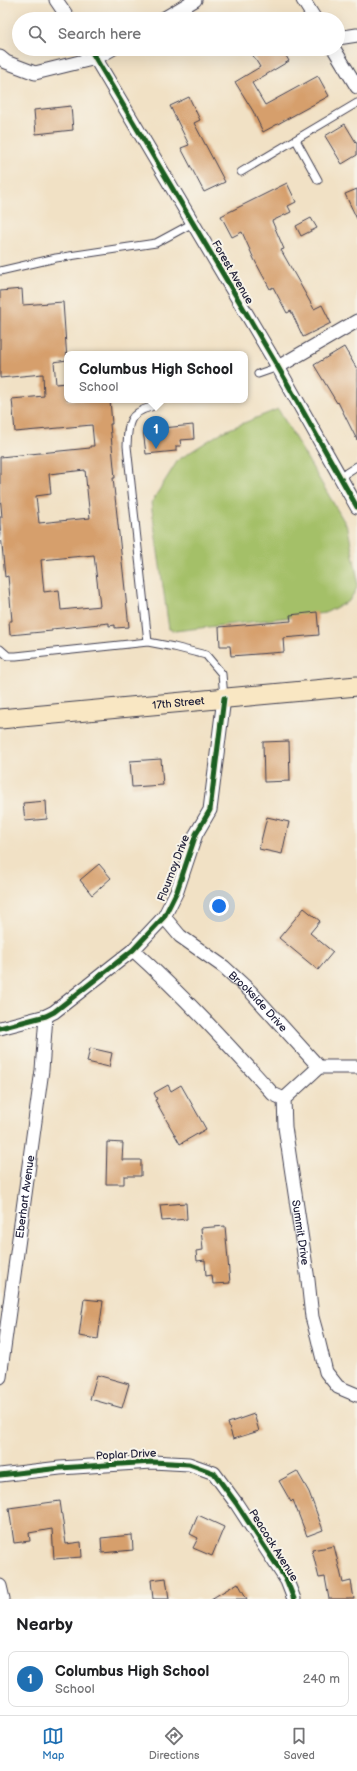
<!DOCTYPE html>
<html lang="en">
<head>
<meta charset="utf-8">
<style>
  body { margin:0; font-family:"Balsamiq Sans",sans-serif; background:#f6f6f6; color:#202124 }
  .you { position:absolute; left:219px; top:906px; width:14px; height:14px; margin:-10px; border:3px solid #fff; border-radius:50%; background:#1a73e8; box-shadow:0 0 0 6px #1a73e833 }
  .badge { display:grid; place-items:center; width:26px; height:26px; border-radius:50%; background:#1f6fb2; color:#fff; font-size:13px; font-weight:700 }
  .pin { position:absolute; translate:-50% -33px; filter:drop-shadow(0 1px 2px #0008) }
  .pin::after { content:''; position:absolute; top:21px; width:14px; height:12px; background:inherit; clip-path:polygon(0 0,100% 0,50% 100%) }
  .popup { position:absolute; left:64px; top:351px; width:184px; height:52px; box-sizing:border-box; display:grid; place-content:center; border-radius:8px; background:#fff; filter:drop-shadow(0 1px 3px #0005); font-size:13px; white-space:nowrap; color:#757577 }
  .popup b { font-size:15px; color:#202124 }
  .popup::after { content:''; position:absolute; left:50%; top:100%; margin-left:-8px; border:8px solid transparent; border-top-color:#fff }
  .list { margin:0; padding:0; list-style:none }
  h2 { display:flex; justify-content:space-between; align-items:center; height:52px; margin:0; padding:0 16px; font-size:17px }
  h2 small { font-size:13px; font-weight:400; color:#757577 }
  .list li { display:grid; grid-template-columns:26px 1fr auto; gap:12px; align-items:center; box-sizing:border-box; height:56px; margin:0 8px 8px; padding:0 8px; border:1px solid #e0e0e0; border-radius:8px }
  .list b { display:block; font-size:15px; white-space:nowrap }
  .list p { margin:0; font-size:13px; white-space:nowrap; color:#757577 }
  .list em { font-size:13px; font-style:normal; color:#757577 }
  .icon { flex:none; width:22px; height:22px; fill:none; stroke:currentColor; stroke-width:2; stroke-linecap:round; stroke-linejoin:round }
  .map { position:relative; flex:none; width:357px; height:1599px; overflow:hidden }
  .search { position:absolute; background:#fff; box-shadow:0 4px 16px #0002; left:12px; right:12px; top:12px; height:44px; display:flex; align-items:center; gap:10px; box-sizing:border-box; padding:0 14px; border-radius:22px; color:#757577; font-size:15px }
  .sheet { height:116px; background:#fff }
  nav { display:flex; justify-content:space-around; align-items:center; box-sizing:border-box; height:56px; border-top:1px solid #e0e0e0; background:#fff; font-size:11px; color:#757577 }
  nav a { display:grid; justify-items:center; gap:2px }
  nav .on { color:#1f6fb2 }
  .map>svg:first-child { display:block }
  .green { fill:#a4c067; stroke:#637151 }
  .building { fill:#d69f6c; fill-rule:evenodd }
  .lines { fill:none; stroke-linecap:round; stroke-linejoin:round }
  .lane-casing { stroke:#413f50; stroke-width:9 }
  .street-casing { stroke:#413f50; stroke-width:15 }
  .secondary-casing { stroke:#413f50; stroke-width:21 }
  .lane { stroke:#fff; stroke-width:7 }
  .street { stroke:#fff; stroke-width:13 }
  .secondary { stroke:#f9e7c3; stroke-width:19 }
  .cycleway-casing { stroke:#f7f3e8; stroke-width:8 }
  .cycleway { stroke:#1b5e20; stroke-width:5 }
  .labels { text-anchor:middle; stroke-width:4; stroke-linejoin:round; paint-order:stroke }
  .street-label { font-size:11px; fill:#22223b; stroke:#f7f3e8 }
</style>
</head>
<body>
<div class="map">
<svg width="357" height="1599" viewBox="0 0 357 1599">
  <rect width="100%" height="100%" fill="#f7f3e8"/>
  <filter id="ink" filterUnits="userSpaceOnUse"><feTurbulence type="fractalNoise" baseFrequency=".025" numOctaves="2"/><feDisplacementMap in="SourceGraphic" scale="8" xChannelSelector="R" yChannelSelector="G"/><feConvolveMatrix kernelMatrix="1 2 1 2 8 2 1 2 1" color-interpolation-filters="sRGB"/></filter>
  <filter id="wash" filterUnits="userSpaceOnUse"><feTurbulence type="fractalNoise" baseFrequency=".012" numOctaves="4" result="noise"/><feDisplacementMap in="SourceGraphic" scale="16" xChannelSelector="R" yChannelSelector="G"/><feGaussianBlur stdDeviation="0.9" result="paint"/><feColorMatrix in="noise" values="0 0 0 0 0 0 0 0 0 0 0 0 0 0 0 0 0 1.4 0 .05"/><feComposite in="paint" operator="in"/></filter>
  <g filter="url(#wash)">
    <rect width="100%" height="100%" fill="#f1e1c5"/>
    <!-- green -->
    <path class="green" d="M278,409L348,528L357,576V588L349,601L325,613L175,631L169,629L151,503L178,460L222,432Z"/>
    <g id="blocks">
      <!-- building -->
      <path class="building" d="M249,49H282L289,61L252,83L265,105L318,76L329,96L263,132L253,111L235,82L260,67Z
        M189,97L200,120L194,123L225,182L204,192L181,148L189,145L170,106Z
        M71,106L73,130L36,134L34,110Z
        M345,124L357,144V155L342,164L325,136Z
        M287,183L296,202L288,206L291,212L272,221L284,249L281,250L314,309L322,305L331,323L303,337L291,311L287,313L273,287L270,289L254,259L242,232L232,237L221,216Z
        M357,189V219L345,194Z
        M311,218L317,228L301,236L296,226Z
        M22,289L23,305L63,302L67,360L54,362L56,384L67,383V400H110L112,424H110L115,478H113L129,627L115,628V625L109,626V623L52,629V631L10,635L9,621H12L8,576L5,577L0,524V517H2L0,495V457L90,448V446H94L92,425L15,432L12,399L44,396L43,374L0,378V291ZM85,470L90,518L39,523L36,496L51,494L49,474ZM94,555L100,606L61,610L59,590L44,592L41,560Z
        M344,347L357,369V440L338,402L337,403L314,365Z
        M193,425L194,439L180,440L181,446H176V451L146,454L143,430Z
        M317,612L319,635L283,638L284,652L231,656L230,646H220L219,627L291,621L290,615Z
        M289,741L290,781L264,782L263,742Z
        M161,759L163,785L132,787L130,761Z
        M46,801L47,819L25,821L23,803Z
        M267,817L289,822L282,854L259,849Z
        M99,864L111,878L92,895L80,880Z
        M304,908L320,921L310,933L333,952L318,970L279,938Z
        M90,1048L112,1053L109,1067L87,1062Z
        M168,1085L171,1091L181,1085L206,1129L180,1144L155,1100L157,1099L154,1093Z
        M107,1142L123,1143L122,1160H141V1176H124V1184H106Z
        M186,1203L187,1219L162,1221L160,1205Z
        M225,1226L230,1283L213,1284L212,1275L206,1276L205,1260L197,1261L196,1251L203,1250L201,1228Z
        M84,1299L103,1301L98,1339L79,1336Z
        M97,1375L129,1384L122,1408L90,1399Z
        M254,1414L259,1431L233,1439L228,1423Z
        M297,1471L309,1492L323,1530L307,1536L293,1500L291,1502L279,1481Z
        M60,1501L66,1544L81,1542L82,1557L54,1559L52,1529L29,1533L30,1541L14,1543L9,1508Z
        M198,1515L224,1527L212,1556L193,1548L198,1538L190,1534Z
        M132,1535L133,1550L102,1553L101,1538Z
        M334,1546L343,1583L351,1581L354,1599H329L325,1577L319,1578L312,1550Z
        M166,1578L169,1599H153L151,1580Z
        M238,1583L247,1599H211Z"/>
    </g>
  </g>
  <g filter="url(#ink)">
    <use href="#blocks" fill-opacity="0" stroke="#413f50" stroke-width="1"/>
    <g class="lines">
      <defs>
        <path id="lane" d="M296,140L318,180
          M241,172L357,103
          M0,271L56,258L156,243L193,223
          M258,374L278,367
          M340,477L357,466
          M148,642L127,446C128,424 128,413 151,407
          M0,649L8,656H16L148,642L174,647L206,655L222,674L224,698"/>
        <g id="street">
          <path d="M56,0L69,19"/>
          <path d="M303,0L315,19"/>
          <path d="M163,19L195,0"/>
          <path d="M338,38L357,35"/>
          <path d="M90,49L278,367L357,507"/>
          <path d="M334,49L357,87"/>
          <path d="M0,57L6,62L35,73L96,58L112,49"/>
          <path d="M278,367L357,321"/>
          <path id="s1" d="M164,917L180,936L224,967L251,992L319,1067H357"/>
          <path d="M133,950C183,995 228,1044 273,1094L284,1099"/>
          <path d="M0,1028L46,1016L54,1012L133,950L164,917L177,891L196,834L210,810L224,698"/>
          <path id="s2" d="M319,1067L284,1099L285,1127L308,1280L312,1317L317,1335L326,1372L338,1387L357,1395"/>
          <path id="s3" d="M0,1377L42,1070L46,1016"/>
          <path d="M0,1475L60,1468L152,1462L189,1464L214,1473L236,1503L287,1581L294,1599"/>
          <path d="M0,1586L3,1599"/>
        </g>
        <g id="secondary">
          <path id="s4" d="M0,719L357,686"/>
        </g>
      </defs>
      <!-- lane casing -->
      <use href="#lane" class="lane-casing"/>
      <!-- street casing -->
      <use href="#street" class="street-casing"/>
      <!-- secondary casing -->
      <use href="#secondary" class="secondary-casing"/>
      <!-- lane -->
      <use href="#lane" class="lane"/>
      <!-- street -->
      <use href="#street" class="street"/>
      <!-- secondary -->
      <use href="#secondary" class="secondary"/>
      <defs>
        <path id="cycleway" d="M90,49L278,367L357,507
          M0,1028L46,1016L54,1012L133,950L164,917L177,891L196,834L210,810L224,698
          M0,1475L60,1468L152,1462L189,1464L214,1473L236,1503L287,1581L294,1599"/>
      </defs>
      <!-- cycleway casing -->
      <use href="#cycleway" class="cycleway-casing"/>
      <!-- cycleway -->
      <use href="#cycleway" class="cycleway"/>
    </g>
  </g>
  <g class="labels">
    <!-- street labels -->
    <g class="street-label">
      <text transform="translate(233 272) rotate(60)" y="4">Forest Avenue</text>
      <text dy="4" stroke="none"><textPath href="#s4" startOffset="179">17th Street</textPath></text>
      <text transform="translate(173 868) rotate(-69)" y="4">Flournoy Drive</text>
      <text dy="4" stroke="none"><textPath href="#s1" startOffset="127">Brookside Drive</textPath></text>
      <text dy="4" stroke="none"><textPath href="#s3" startOffset="182">Eberhart Avenue</textPath></text>
      <text dy="4" stroke="none"><textPath href="#s2" startOffset="182">Summit Drive</textPath></text>
      <text transform="translate(126 1454) rotate(-3)" y="4">Poplar Drive</text>
      <text transform="translate(274 1545) rotate(58)" y="4">Peacock Avenue</text>
    </g>
  </g>
</svg>
<div class="you"></div>
<div class="pin badge" style="left:156px;top:449px">1</div>
<div class="popup"><b>Columbus High School</b>School</div>
<div class="search"><svg class="icon" aria-label="search" viewBox="0 0 24 24"><circle cx="10" cy="10" r="6"/><path d="M15 15l6 6"/></svg>Search here</div>
</div>
<section class="sheet">
<h2>Nearby<small></small></h2>
<ul class="list">
<li><span class="badge">1</span><div><b>Columbus High School</b><p>School</p></div><em>240 m</em></li>
</ul>
</section>
<nav>
<a class="on"><svg class="icon" aria-label="map" viewBox="0 0 24 24"><path d="M3 6l6-2 6 2 6-2v14l-6 2-6-2-6 2zM9 4v14M15 6v14"/></svg>Map</a>
<a><svg class="icon" aria-label="directions" viewBox="0 0 24 24"><path d="M12 3l9 9-9 9-9-9zM9 14v-3h6M13 9l2 2-2 2"/></svg>Directions</a>
<a><svg class="icon" aria-label="saved" viewBox="0 0 24 24"><path d="M7 4h10v16l-5-4-5 4z"/></svg>Saved</a>
</nav>
</body>
</html>
